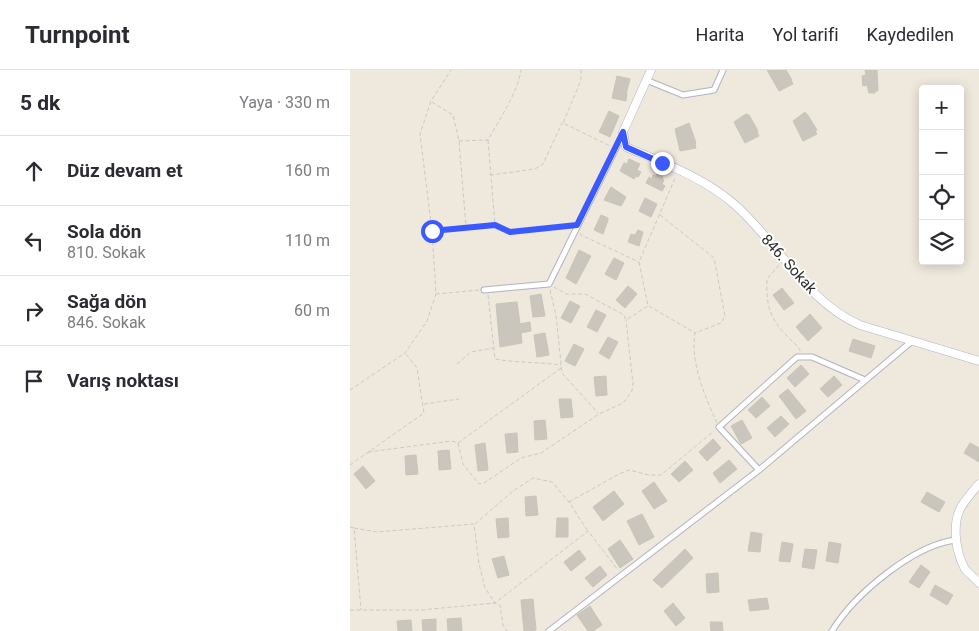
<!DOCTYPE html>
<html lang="tr">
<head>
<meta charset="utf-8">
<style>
  body { margin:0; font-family:Roboto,sans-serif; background:#f7f7f7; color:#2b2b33 }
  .controls { position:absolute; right:15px; top:15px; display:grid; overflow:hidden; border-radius:5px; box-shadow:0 2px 12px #0003 }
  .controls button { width:45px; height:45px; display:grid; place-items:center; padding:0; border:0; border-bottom:1px solid #e1e1e2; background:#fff; color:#2b2b33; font:25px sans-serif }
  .stop { position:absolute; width:15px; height:15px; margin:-11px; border:4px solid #3a59ff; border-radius:50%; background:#fff }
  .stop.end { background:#3a59ff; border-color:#fff; box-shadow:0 1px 5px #0008 }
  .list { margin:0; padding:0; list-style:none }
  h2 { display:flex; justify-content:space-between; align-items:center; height:65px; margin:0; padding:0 20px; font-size:21px }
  h2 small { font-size:16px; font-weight:400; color:#7c7c81 }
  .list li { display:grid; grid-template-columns:32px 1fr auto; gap:15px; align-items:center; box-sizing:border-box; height:70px; padding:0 20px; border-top:1px solid #e1e1e2 }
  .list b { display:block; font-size:19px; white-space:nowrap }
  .list p { margin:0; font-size:16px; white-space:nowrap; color:#7c7c81 }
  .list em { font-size:16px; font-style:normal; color:#7c7c81 }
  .icon { flex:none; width:28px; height:28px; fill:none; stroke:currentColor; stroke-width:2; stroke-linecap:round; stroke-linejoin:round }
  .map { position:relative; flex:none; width:629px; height:561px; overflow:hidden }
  header { display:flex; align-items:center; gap:30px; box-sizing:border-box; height:70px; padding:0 25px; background:#fff; border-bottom:1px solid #e1e1e2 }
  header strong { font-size:24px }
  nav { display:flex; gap:28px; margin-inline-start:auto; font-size:18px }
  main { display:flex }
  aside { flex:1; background:#fff }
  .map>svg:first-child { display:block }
  .building { fill:#cac5bd; stroke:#cac4b6 }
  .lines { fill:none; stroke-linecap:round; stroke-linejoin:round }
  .street-casing { stroke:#b1b3c1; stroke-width:7 }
  .secondary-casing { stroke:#b1b3c1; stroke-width:9 }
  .path { stroke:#c8c8c8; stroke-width:1; stroke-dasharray:4 2.5; stroke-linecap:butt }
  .street { stroke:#fff; stroke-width:5 }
  .secondary { stroke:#fff; stroke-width:8 }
  .route { stroke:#3a59ff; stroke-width:6 }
  .labels { text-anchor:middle; stroke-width:4; stroke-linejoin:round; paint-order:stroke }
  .street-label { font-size:15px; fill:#2c2c2c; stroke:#fff }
</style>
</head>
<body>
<header>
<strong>Turnpoint</strong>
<nav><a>Harita</a><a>Yol tarifi</a><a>Kaydedilen</a></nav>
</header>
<main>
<aside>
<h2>5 dk<small>Yaya · 330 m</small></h2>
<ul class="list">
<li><svg class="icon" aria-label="ahead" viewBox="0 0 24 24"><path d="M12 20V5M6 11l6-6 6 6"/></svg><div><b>Düz devam et</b></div><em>160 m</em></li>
<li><svg class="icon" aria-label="left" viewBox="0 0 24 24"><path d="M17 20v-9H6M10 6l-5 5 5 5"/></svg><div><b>Sola dön</b><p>810. Sokak</p></div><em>110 m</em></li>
<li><svg class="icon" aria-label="right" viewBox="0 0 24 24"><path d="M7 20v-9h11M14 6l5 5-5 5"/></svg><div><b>Sağa dön</b><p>846. Sokak</p></div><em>60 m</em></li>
<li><svg class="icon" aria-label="arrive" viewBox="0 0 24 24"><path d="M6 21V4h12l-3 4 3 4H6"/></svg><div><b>Varış noktası</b></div></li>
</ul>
</aside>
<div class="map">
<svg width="629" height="561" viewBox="0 0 629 561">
  <rect width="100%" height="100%" fill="#efe8dd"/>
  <!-- building -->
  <path class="building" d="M417,0H436L442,10H441L443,14L429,21Z
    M515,0H527L528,21H525V23H519L517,15L513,16L512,6L516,5Z
    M267,6L280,9L276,24H277L276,31L262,28Z
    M259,41L269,46L260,67L249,62Z
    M455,42L456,44H457L467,60L465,61L467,64L453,71L443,51Z
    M396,44L399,45L408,61L407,62L409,66L395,73L384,52Z
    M339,53L346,73L345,74L346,78L330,81L325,59Z
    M279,89L290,94L287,100L291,102L288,107L286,106L284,109L270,101L274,93L277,94Z
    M307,104L313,107L312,109L314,110L312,114L315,116L312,121L296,113L299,107L302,109L303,105L306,106Z
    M261,117L276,127L271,136L254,130Z
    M295,128L307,134L301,147L289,141Z
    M251,145L258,148V150L253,164L244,160Z
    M288,160L293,162L289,176L278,172L281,164L285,165Z
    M229,180L241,186L226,214L216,208Z
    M264,188L274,193L266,210L255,204Z
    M278,216L287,224L275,238L266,230Z
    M432,218L444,233L434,240L423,225Z
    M191,224L195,246L183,247L180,226Z
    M220,231L230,236L221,253L211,248Z
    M167,232L170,254L180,252L181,261L171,263L172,273L150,277L146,234Z
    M246,240L256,245L247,262L237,257Z
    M460,244L472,258L458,271L446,257Z
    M195,263L199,285L187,287L184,265Z
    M258,267L268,272L259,289L249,283Z
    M503,269L525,276L521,288L499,281Z
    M224,274L234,279L225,296L215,291Z
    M451,295L459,304L445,317L437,308Z
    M256,306L257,325L246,326L244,307Z
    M484,306L492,315L478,327L470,319Z
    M438,319L456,341L446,349L429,326Z
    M412,327L420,336L406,348L398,340Z
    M209,329H221L223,347L211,348Z
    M431,346L439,354L425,367L417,358Z
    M195,350L197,369L185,370L184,351Z
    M392,350L402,368L391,374L381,356Z
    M167,363L168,382L157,383L155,364Z
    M363,369L371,378L357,391L349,382Z
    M135,373L138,400L128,401L125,375Z
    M620,373L629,378V392L614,383Z
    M99,380L101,399L89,400L88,381Z
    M66,385L68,404L56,405L55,386Z
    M379,390L387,399L370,413L363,403Z
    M335,391L343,400L329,412L321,404Z
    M13,396L25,411L16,419L4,404Z
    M304,412L317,431L304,439L292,421Z
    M264,421L274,434L253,451L243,437Z
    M577,422L595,432L589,442L571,432Z
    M186,426L188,445L176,446L175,427Z
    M292,444L304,467L289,475L277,451Z
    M158,448L159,467L148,468L146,449Z
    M207,448H218V467H206Z
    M401,462L412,464L410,482L398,481Z
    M270,470L283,489L270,498L258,479Z
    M432,472L443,474L440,492L429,491Z
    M479,472L491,474L488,493L476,491Z
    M335,479L343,488L312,518L303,510Z
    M455,479L467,480L464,499L452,497Z
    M229,480L236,489L221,501L214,492Z
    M154,486L159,505L148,508L142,489Z
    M571,495L580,502L569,518L559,512Z
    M250,496L257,505L243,517L235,508Z
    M368,503L369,522L357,523L356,504Z
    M585,515L603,525L597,535L580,525Z
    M417,528L419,539L400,541L398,530Z
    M183,529L186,560L174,561L171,530Z
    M323,533L335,548L326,556L314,541Z
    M240,536L252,555L243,561H238L227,545Z
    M111,548L112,561H98L97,549Z
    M86,549V561H73L72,550Z
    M61,550L62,561H48L47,551Z
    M360,552H372L373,561H361Z"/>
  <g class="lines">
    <defs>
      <path id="street" d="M296,10L333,25L364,20L373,0
        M134,220L199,214L273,64
        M515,310L462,287H447L369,357L409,400L562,271
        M199,561L409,400
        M482,561C504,525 563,475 606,470"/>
      <path id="secondary" d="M301,0L273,62L276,77C313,93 353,107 384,134C427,171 456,232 510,255L629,291
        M629,414C622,422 615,430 610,439C602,456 606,483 615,499C619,504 625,508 629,513"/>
    </defs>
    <!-- street casing -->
    <use href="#street" class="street-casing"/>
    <!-- secondary casing -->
    <use href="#secondary" class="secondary-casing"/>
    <!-- path -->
    <path class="path" d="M231,0V10L213,53L260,76
      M82,32L103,45L109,71L116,157
      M138,70L145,155L160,162L222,155
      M109,71L138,70C149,50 168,22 171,0
      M140,105L185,99L193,94L212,53
      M310,145L364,188L375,246L371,253L345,263C340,292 355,327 367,353
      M82,161L145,155
      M230,163L231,165L289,192
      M429,195L417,209C416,235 419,248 438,267C444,273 447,275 451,282
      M204,217L216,224H235L274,245L276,250L298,236L289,192L326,106
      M200,220L206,245L212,303L248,343
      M86,224L129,220
      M138,225L145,289C167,293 189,292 211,295
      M299,236L345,263
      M107,294L121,282L143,278
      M0,320L55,283L77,251L86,224L82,161L70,64L81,31L101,0
      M74,334L109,329
      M108,373L113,394L129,414L134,413L171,388L191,383L249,344L273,333L282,321L283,314L276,250
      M18,382L102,371L108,373L211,298
      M0,395L74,343L67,298L55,283
      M219,432L269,404L279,400L299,405H311L364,361
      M125,454L163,421L183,408L202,412L219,432L237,460
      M0,457L4,458L11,540
      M4,458L27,462L124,454L129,494L135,518L145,533L238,461L268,500
      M0,540H71L145,533L150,535L153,555L157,561"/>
    <!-- street -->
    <use href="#street" class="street"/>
    <!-- secondary -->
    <use href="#secondary" class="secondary"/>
  </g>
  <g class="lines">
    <!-- route -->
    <path class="route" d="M82,161L145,155L160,162L227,155L273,62L276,77L312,93"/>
  </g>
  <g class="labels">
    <!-- street labels -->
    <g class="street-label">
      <text transform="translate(439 194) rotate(48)" y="5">846. Sokak</text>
    </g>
  </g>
</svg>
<div class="controls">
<button>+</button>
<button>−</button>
<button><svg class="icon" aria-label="locate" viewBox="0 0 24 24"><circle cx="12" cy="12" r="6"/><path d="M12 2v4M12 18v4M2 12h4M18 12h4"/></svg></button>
<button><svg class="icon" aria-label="layers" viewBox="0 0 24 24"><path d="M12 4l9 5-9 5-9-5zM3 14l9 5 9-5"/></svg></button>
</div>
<div class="stop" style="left:82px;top:161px"></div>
<div class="stop end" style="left:312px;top:93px"></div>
</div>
</main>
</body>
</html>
